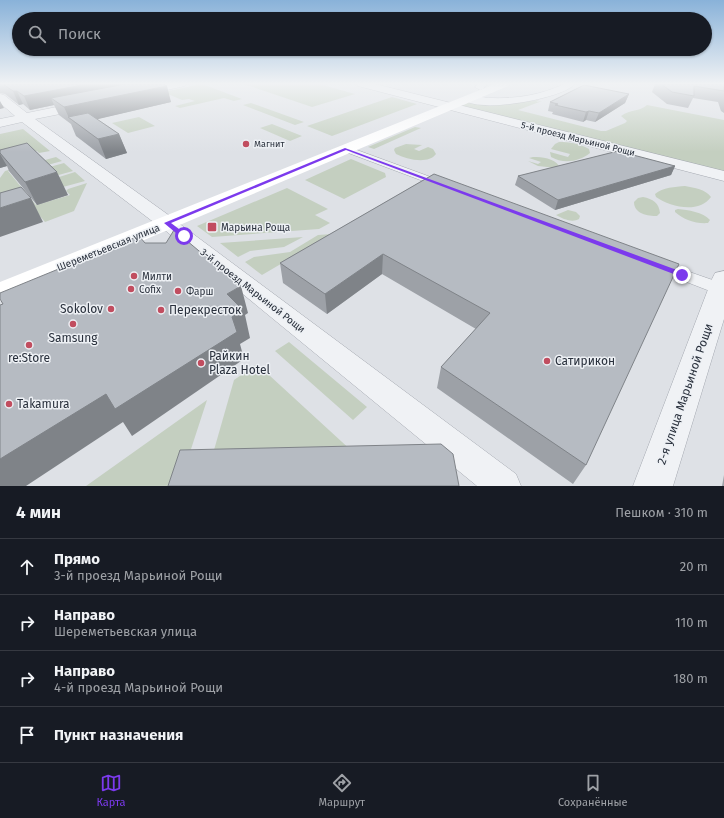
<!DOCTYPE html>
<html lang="ru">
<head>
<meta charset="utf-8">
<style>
  body { margin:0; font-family:"Fira Sans",sans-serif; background:#20242c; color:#f1f3f6 }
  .stop { position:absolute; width:12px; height:12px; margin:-9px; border:3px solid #7c3aed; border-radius:50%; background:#fff }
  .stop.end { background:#7c3aed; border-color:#fff; box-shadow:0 1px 4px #0008 }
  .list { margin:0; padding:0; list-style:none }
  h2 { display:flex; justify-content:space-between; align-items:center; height:52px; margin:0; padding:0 16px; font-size:17px }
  h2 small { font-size:13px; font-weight:400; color:#9ea1a6 }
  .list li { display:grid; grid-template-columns:26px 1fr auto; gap:12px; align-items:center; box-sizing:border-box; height:56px; padding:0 16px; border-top:1px solid #363941 }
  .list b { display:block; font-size:15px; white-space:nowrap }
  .list p { margin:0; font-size:13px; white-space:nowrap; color:#9ea1a6 }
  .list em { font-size:13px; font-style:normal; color:#9ea1a6 }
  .icon { flex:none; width:22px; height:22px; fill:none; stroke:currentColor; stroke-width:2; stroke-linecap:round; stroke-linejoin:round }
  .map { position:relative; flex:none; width:724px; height:486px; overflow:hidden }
  .search { position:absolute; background:#171b24; box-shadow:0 1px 3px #0004; left:12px; right:12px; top:12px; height:44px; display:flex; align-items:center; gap:10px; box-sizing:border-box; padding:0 14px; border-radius:22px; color:#9ea1a6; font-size:15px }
  .sheet { height:276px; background:#171b24 }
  nav { display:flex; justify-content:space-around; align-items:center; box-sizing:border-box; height:56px; border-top:1px solid #363941; background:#171b24; font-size:11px; color:#9ea1a6 }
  nav a { display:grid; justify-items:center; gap:2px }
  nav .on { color:#7c3aed }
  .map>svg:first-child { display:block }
  .green { fill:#c4cfc0 }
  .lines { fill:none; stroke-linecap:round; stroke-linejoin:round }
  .pedestrian-casing { stroke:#a4a8b0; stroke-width:1 }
  .minor-casing { stroke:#a4a8b0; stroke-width:1 }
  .tertiary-casing { stroke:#a4a8b0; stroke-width:1 }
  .pedestrian { fill:#f0f2f5; fill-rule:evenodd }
  .minor { fill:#f0f2f5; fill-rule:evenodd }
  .tertiary { fill:#f0f2f5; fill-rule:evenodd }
  .secondary { fill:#fff; fill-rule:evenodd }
  .wall { fill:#9da1a7 }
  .shaded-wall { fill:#7f8388 }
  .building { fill:#b6bbc2; stroke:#7f8388 }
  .route { fill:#7c3aed }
  .poi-dot { fill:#c14d5f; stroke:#edf0f4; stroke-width:1.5 }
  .labels { text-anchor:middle; stroke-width:3; stroke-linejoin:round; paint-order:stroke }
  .far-street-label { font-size:9px; fill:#29303c; stroke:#edf0f4 }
  .far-poi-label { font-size:9px; fill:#29303c; stroke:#edf0f4; text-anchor:start }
  .poi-label { font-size:10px; fill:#29303c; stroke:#edf0f4; text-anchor:start }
  .street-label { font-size:10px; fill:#29303c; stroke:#edf0f4 }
  .near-poi-label { font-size:12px; fill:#29303c; stroke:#edf0f4; text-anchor:start }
  .near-street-label { font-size:12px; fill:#29303c; stroke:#edf0f4 }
</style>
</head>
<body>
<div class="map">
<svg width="724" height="486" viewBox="0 0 724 486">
  <rect width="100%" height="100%" fill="#dee1e6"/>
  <!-- green -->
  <path class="green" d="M202,84L242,99L234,101L224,98L180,108L175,106L195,101L189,99L182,100L163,92Z
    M244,84H319L355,94L312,107Z
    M392,97L417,104L332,136L307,126Z
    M539,100L536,102L542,101L518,110L601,131H606L625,123L627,121L621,116C631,109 639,112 647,105L724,120V174L462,106L469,102L490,106L498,103Z
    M251,103L304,122L295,125L243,105Z
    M139,117L155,126L128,133L112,123Z
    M272,124L302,136L290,141L260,128Z
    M415,127L421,128L374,149L368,147Z
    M23,129L50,151L39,153L37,151L11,158L0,150V134Z
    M559,142C569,142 579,143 589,149L590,153C579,162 563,164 551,157L550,152L568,157L570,154L551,149L555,144Z
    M406,144L422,145L414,149L419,151L428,147L433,149L436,154C428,165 406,159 396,154L394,150L395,148Z
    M56,157L62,161L44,166L38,163L8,171L36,205L70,195L66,191L68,189L87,183L74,211L45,222L34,209L0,216V178L5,171Z
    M533,157C542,157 554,158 559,166L556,168L538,166L528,161L538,164L541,162L529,158Z
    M351,159L385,173L386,177L344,199L305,180Z
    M64,163L73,171L55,176L46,168Z
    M75,172L85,181L63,187L56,178Z
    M685,186C695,188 705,189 711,197C699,214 670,207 656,197L655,194C663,187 675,187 685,186Z
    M287,188L328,209L315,215L330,223L319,229L212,237L197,226Z
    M643,197C653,199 659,203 660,213L657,216C648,216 634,214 634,202L638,198Z
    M678,209C688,210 703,212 710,220L708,223C696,224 684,220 675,212V210Z
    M568,210L576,212L580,216L579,219C572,223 563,219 556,215Z
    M332,234L262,275L245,262L254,257L290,252L318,235Z
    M303,237L284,247L250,251L238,257L220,243Z
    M289,342L367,407L353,420L275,351Z
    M257,364L390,486L212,457L234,380Z
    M207,400L179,486H86Z"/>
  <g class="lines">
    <defs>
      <path id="pedestrian" d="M346,146L447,183L449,185L447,187H439L343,151L341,149L343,147Z
        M658,261L724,284V294L715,293L653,269L650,266L653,263Z"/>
      <path id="minor" d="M478,84H487L483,89L480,90L475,87Z
        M564,84H575C562,99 477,114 463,99C468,93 483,98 490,98C516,99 541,95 564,84Z
        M167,218L173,219L516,474L521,486H477L161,227L158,223L161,219Z"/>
      <path id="tertiary" d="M166,84H186L185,86L139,96L134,93L135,91Z
        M357,84H375L724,171V181L358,86Z
        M0,94L4,95L27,113L86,101L90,102L92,105L90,108L35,119L174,219L177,223L174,227L167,229L160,227L22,122L0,127V119L15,116L0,103Z
        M724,271V319L673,486H633L712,279L715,273Z"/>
    </defs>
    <!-- pedestrian casing -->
    <use href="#pedestrian" class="pedestrian-casing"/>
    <!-- minor casing -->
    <use href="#minor" class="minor-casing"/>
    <!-- tertiary casing -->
    <use href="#tertiary" class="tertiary-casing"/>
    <!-- pedestrian -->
    <use href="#pedestrian" class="pedestrian"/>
    <!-- minor -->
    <use href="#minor" class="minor"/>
    <!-- tertiary -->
    <use href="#tertiary" class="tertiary"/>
    <!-- secondary -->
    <path class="secondary" d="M495,84H509L508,86L0,301V282Z"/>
  </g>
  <!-- wall -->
  <path class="wall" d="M0,84H163L171,102L97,119L119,134L127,153L106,159L76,136L71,124L59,115L54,105L30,110L23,104L19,105L5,94L0,93Z
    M655,84H724V113L721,111L718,102L693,98L688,108L667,104L652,92Z
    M629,94L625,103L595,122L586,120L583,122L552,114L553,112L548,111L550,102Z
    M0,150L68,195L37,205L9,171L7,166L0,168Z
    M675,166L671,175L555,210L515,185L518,176Z
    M434,174L586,465L573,484L437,388L441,367L476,329L382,274L327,314L283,283L280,263Z
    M724,475V486H722Z"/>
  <!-- shaded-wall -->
  <path class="shaded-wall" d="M88,84H153L51,98L54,105L30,110L24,96Z
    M167,86L171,102L77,124L69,118L64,107Z
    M13,91H17L23,104L19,105Z
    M629,94L625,103L595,122L599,113Z
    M0,101L4,108L0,109Z
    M589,111L586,120L583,122L586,112Z
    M119,134L127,153L106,159L98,139Z
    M0,154L7,166L0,168Z
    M675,166L671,175L555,210L558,200Z
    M57,172L68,195L37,205L25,182Z
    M31,198L43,222L0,237V208Z
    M383,254L382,274L327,314L325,294Z
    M241,286L248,313L245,315L250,338L240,344L244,359L132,436L123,422L26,486H0V459L227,294Z"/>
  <!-- building -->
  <path class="building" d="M3,84H88L24,96L17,91H13Z
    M125,84H163L167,86L64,107L51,98Z
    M661,84H724V91L694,86V96L672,92Z
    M584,85L629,94L599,113L589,111L586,112L555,105L558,104L550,102Z
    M88,113L119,134L98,139L68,117Z
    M27,143L57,172L25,182L0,153V150Z
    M618,151L675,166L558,200L518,176Z
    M434,174L679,264L586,465L441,367L490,313L383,254L325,294L280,263Z
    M21,187L31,198L0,208V193Z
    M174,230L241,286L227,294L243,310L232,317L237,332L115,409L106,394L0,459V305L3,304L0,299V293L139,236L145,243H166Z
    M441,444L453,454L459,486H168L180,450Z"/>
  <!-- sky -->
  <linearGradient id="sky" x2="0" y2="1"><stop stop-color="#89b2d9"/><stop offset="0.55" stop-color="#f0f2f4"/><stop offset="1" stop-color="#f0f2f4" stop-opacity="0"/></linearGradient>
  <rect width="724" height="152" fill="url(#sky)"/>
  <!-- route -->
  <path class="route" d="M345,148L685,273L686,275L682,277L679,276L346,150L171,223L187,235V238H182L164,223Z"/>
  <!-- markers -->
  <g class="poi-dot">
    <circle cx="246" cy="144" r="4"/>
    <rect x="207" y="222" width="10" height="10" rx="2"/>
    <circle cx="134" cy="276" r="4"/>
    <circle cx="131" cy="289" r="4"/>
    <circle cx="178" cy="291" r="4"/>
    <circle cx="111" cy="309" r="4"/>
    <circle cx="161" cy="310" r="4"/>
    <circle cx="73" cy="324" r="4"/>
    <circle cx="29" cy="345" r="4"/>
    <circle cx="547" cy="361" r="4"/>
    <circle cx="201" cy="363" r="4"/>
    <circle cx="9" cy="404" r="4"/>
  </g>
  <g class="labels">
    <!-- far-street labels -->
    <g class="far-street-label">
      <text transform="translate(578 139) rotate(14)" y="3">5-й проезд Марьиной Рощи</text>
    </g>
    <!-- far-poi labels -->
    <g class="far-poi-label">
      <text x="254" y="147">Магнит</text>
    </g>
    <!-- poi labels -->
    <g class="poi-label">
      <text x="221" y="231">Марьина Роща</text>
      <text x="142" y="280">Милти</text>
      <text x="139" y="293">Cofix</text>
      <text x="186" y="295">Фарш</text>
    </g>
    <!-- street labels -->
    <g class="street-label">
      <text transform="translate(108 247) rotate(-22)" y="4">Шереметьевская улица</text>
      <text transform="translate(253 290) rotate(38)" y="4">3-й проезд Марьиной Рощи</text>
    </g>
    <!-- near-poi labels -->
    <g class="near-poi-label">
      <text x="103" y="313" text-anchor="end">Sokolov</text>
      <text x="169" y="314">Перекресток</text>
      <text x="73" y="342" text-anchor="middle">Samsung</text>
      <text x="209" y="360">Райкин<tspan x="209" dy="14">Plaza Hotel</tspan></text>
      <text x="29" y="362" text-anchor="middle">re:Store</text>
      <text x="555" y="365">Сатирикон</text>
      <text x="17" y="408">Takamura</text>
    </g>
    <!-- near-street labels -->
    <g class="near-street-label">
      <text transform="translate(685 394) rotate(-71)" y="4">2-я улица Марьиной Рощи</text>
    </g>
  </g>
</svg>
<div class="stop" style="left:184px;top:236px"></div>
<div class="stop end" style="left:682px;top:275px"></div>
<div class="search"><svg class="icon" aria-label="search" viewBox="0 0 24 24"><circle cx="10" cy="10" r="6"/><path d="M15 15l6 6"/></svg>Поиск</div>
</div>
<section class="sheet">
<h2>4 мин<small>Пешком · 310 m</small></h2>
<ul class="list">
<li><svg class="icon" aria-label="ahead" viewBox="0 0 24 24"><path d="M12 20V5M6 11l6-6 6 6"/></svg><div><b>Прямо</b><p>3-й проезд Марьиной Рощи</p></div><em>20 m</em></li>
<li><svg class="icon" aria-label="right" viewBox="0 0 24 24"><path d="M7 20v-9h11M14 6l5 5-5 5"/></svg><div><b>Направо</b><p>Шереметьевская улица</p></div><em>110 m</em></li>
<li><svg class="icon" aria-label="right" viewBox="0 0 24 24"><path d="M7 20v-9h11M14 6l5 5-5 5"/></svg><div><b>Направо</b><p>4-й проезд Марьиной Рощи</p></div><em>180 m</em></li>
<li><svg class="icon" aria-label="arrive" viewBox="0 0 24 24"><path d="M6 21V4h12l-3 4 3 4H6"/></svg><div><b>Пункт назначения</b></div></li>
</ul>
</section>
<nav>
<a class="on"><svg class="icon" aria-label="map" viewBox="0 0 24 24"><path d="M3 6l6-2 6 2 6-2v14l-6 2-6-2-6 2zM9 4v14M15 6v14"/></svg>Карта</a>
<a><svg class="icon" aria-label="directions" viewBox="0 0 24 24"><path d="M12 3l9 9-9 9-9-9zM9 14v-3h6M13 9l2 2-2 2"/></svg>Маршрут</a>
<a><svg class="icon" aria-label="saved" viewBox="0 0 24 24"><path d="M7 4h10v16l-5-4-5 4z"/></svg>Сохранённые</a>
</nav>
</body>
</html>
